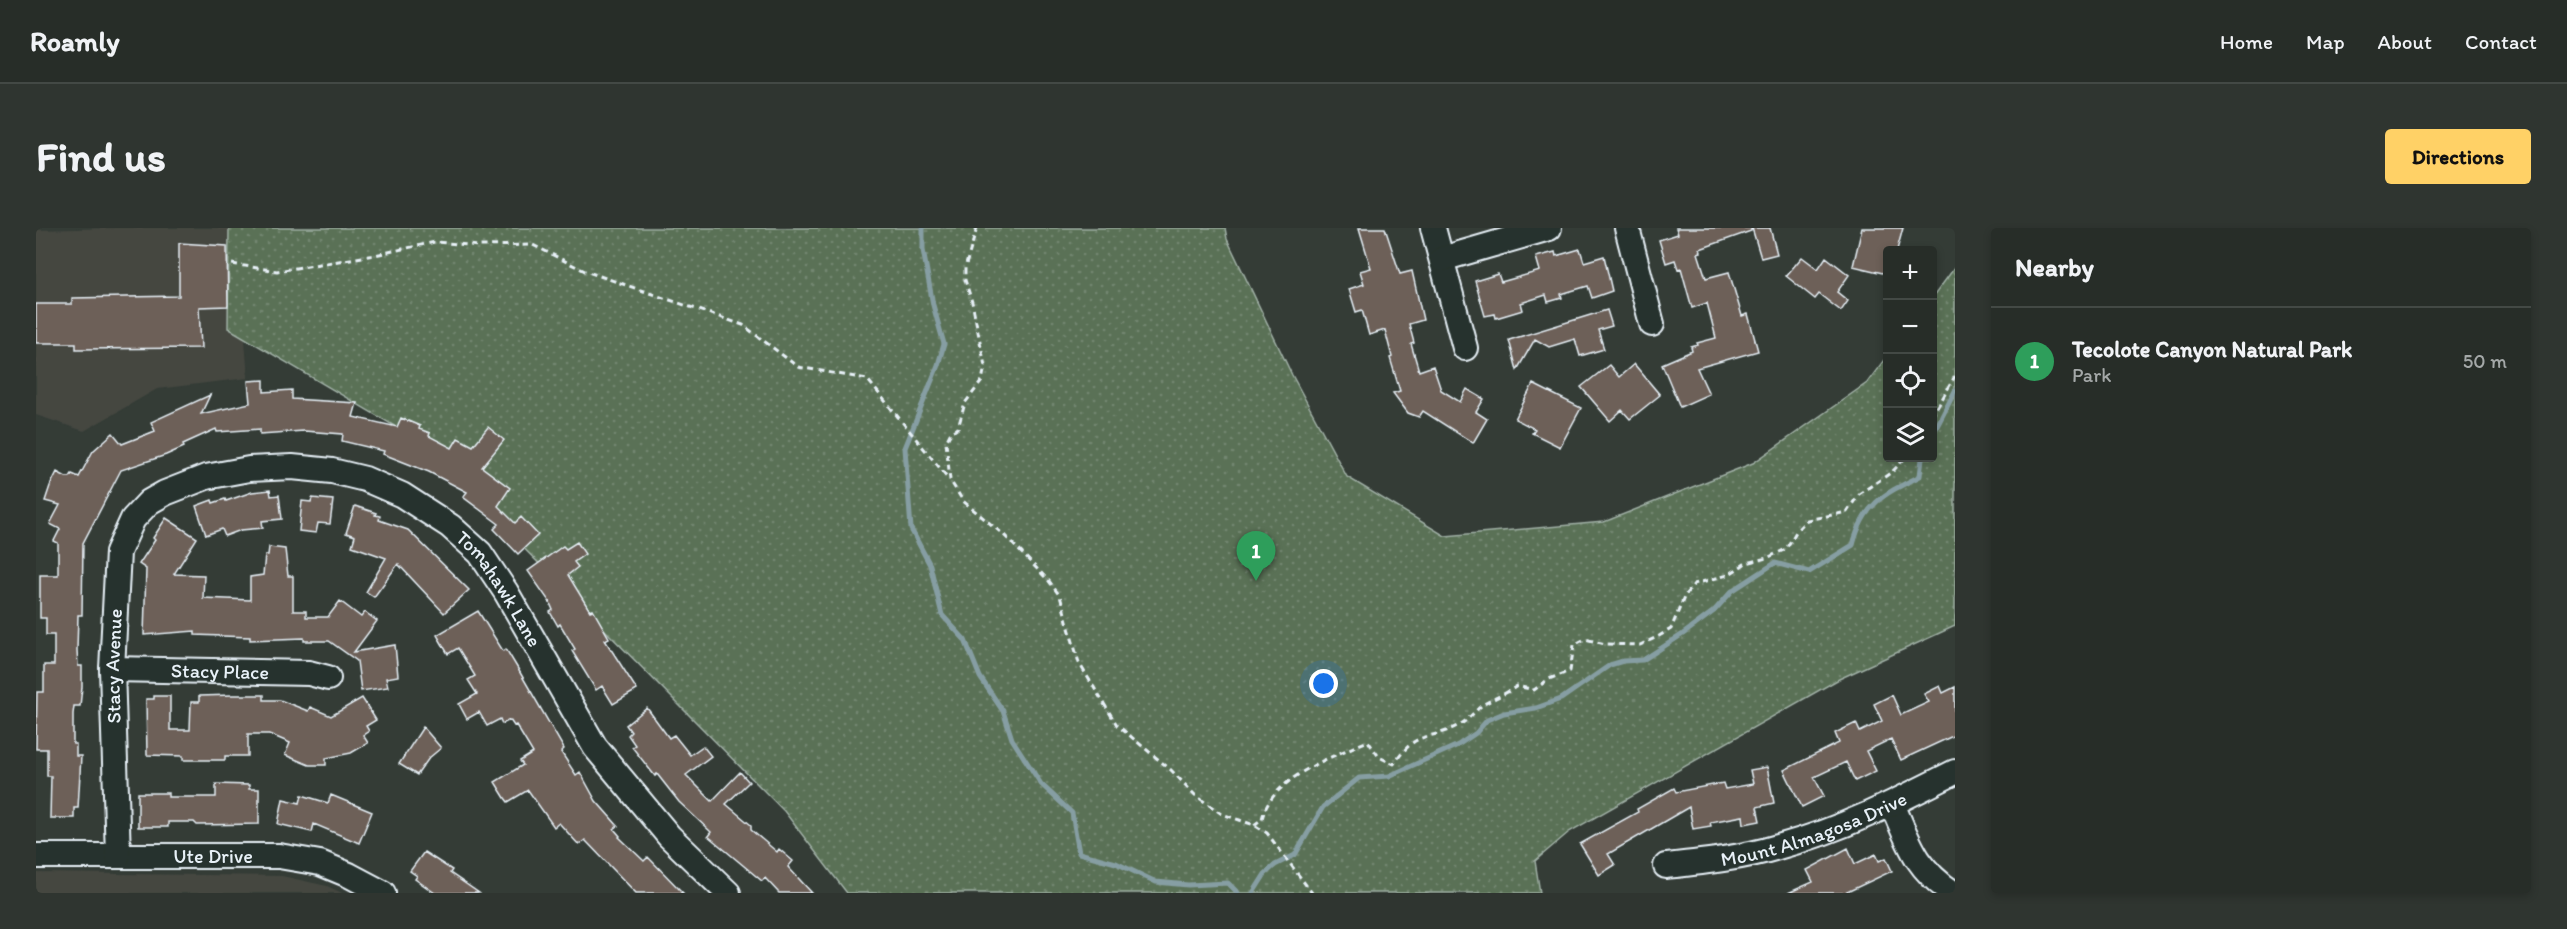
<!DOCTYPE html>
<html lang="en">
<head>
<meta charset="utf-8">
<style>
  body { margin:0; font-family:Itim,sans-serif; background:#2f3530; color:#f1f3f6 }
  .controls { position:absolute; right:18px; top:18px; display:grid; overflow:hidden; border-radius:6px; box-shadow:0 3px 9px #0003 }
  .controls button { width:54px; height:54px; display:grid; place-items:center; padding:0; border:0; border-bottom:2px solid #434945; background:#272d28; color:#f1f3f6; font:30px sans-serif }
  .you { position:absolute; left:1288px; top:456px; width:21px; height:21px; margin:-15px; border:4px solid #fff; border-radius:50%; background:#1a73e8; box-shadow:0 0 0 9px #1a73e833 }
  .badge { display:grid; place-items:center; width:39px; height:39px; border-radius:50%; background:#ffd166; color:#fff; font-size:20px; font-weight:700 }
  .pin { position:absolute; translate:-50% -50px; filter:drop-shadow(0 2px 3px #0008) }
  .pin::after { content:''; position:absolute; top:32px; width:21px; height:18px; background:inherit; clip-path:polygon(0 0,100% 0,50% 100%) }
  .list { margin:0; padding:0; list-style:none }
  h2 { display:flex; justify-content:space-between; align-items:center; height:78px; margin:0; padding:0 24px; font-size:26px }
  h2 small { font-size:20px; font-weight:400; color:#a4a8a8 }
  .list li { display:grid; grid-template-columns:39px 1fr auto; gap:18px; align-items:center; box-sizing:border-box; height:108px; padding:0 24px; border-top:2px solid #434945 }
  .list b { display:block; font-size:22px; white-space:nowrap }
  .list p { margin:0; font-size:20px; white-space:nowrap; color:#a4a8a8 }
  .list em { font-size:20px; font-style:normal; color:#a4a8a8 }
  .icon { flex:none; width:33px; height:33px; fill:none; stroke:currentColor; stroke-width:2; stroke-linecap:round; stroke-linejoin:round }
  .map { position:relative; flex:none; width:1919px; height:665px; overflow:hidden; border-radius:6px }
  header { display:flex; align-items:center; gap:36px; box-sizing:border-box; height:84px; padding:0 30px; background:#272d28; border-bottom:2px solid #434945 }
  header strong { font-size:28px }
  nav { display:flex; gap:33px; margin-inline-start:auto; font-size:21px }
  .intro { display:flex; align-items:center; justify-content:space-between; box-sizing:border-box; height:144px; padding:0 36px }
  h1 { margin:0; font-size:42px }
  .button { padding:15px 27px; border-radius:6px; background:#ffd166; color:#111; font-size:21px; font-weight:700 }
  main { display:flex; gap:36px; padding:0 36px }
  aside { flex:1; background:#272d28; border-radius:6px; box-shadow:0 3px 9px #0003 }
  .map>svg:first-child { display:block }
  .built { fill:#454740 }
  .park { fill:url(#park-dots); stroke:#a1b1a7; stroke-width:1.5 }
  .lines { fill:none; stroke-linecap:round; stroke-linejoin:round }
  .stream { stroke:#869ea3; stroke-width:5 }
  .building { fill:#6d6159; stroke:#e8f1f8; stroke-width:1.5 }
  .minor-casing { stroke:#e8f1f8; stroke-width:28 }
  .path { stroke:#e8f1f8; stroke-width:3; stroke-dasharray:6 4.5; stroke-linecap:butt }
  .minor { stroke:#26332d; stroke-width:24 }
  .labels { text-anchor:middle; stroke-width:5; stroke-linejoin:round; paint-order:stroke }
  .street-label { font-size:20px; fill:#e8f1f8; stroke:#26332d }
</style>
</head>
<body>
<header>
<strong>Roamly</strong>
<nav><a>Home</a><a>Map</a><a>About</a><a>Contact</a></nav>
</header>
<div class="intro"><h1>Find us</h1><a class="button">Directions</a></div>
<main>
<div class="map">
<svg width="1919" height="665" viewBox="0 0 1919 665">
  <defs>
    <pattern id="park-dots" width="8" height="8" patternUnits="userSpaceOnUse" patternTransform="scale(1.5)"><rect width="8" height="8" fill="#5a7156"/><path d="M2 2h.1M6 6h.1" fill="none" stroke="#72866f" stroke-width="1.8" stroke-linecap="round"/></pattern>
  </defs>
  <rect width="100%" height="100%" fill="#343c36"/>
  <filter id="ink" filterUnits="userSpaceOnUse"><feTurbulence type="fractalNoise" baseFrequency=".0167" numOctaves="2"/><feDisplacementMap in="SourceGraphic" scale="12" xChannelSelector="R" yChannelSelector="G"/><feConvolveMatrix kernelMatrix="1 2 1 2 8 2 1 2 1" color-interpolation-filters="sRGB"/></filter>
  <g filter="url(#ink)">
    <!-- built -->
    <path class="built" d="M78,0H193L205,63L212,150L121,161L48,203L0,187V2Z
      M0,645L246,648L291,658L306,665H0Z"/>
    <!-- park -->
    <path class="park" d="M193,0H1189L1191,11L1256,147L1311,249L1409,308L1568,294L1717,235L1831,155L1851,128L1852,230H1896L1897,69L1919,39V398L1803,451L1533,604L1499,633L1504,665H811L748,583L452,284L357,197L192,100Z"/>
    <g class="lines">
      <!-- stream -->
      <path class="stream" d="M887,0V22L897,77L908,116L902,137L869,220L875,301L894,337L906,387L929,412L944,449L967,483L976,511L1005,556L1036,585L1043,625L1080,635L1120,654L1152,657L1192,655L1202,665
        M1896,208L1919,163
        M1217,665L1229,646L1239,637L1259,627L1287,579L1323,550L1353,548L1422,517L1440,505L1451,492L1468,485L1500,480L1525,471L1574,437L1587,433L1607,432L1647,406L1678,383L1696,363L1739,335L1773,344L1817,317C1828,275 1848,266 1884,248L1886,230"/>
    </g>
    <!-- building -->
    <path class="building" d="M1323,0H1349L1364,46L1376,43L1387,92L1373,96L1378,115L1375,116L1383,143L1397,138L1405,162L1424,174L1431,161L1448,171L1440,184L1451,191L1437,215L1387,183L1383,189L1372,185L1357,165L1364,163L1354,130L1356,129L1349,102L1333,107L1326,82L1320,84L1313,61L1328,56L1324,43L1335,40Z
      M1640,0H1715V3L1664,21L1665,24L1662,25L1670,50L1693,44L1706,88L1712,86L1722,123L1661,140L1673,166L1644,179L1626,136L1656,123L1655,119L1662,117L1661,115L1680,110L1671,75L1656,80L1645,40L1642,41L1639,32L1630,35L1623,12L1642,6Z
      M1716,0H1734L1741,26L1725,30Z
      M1826,0H1867L1861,22H1851V46L1817,38Z
      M143,15L191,18L192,78L163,79L165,120L40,121V115H0V76H36V70L143,68Z
      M1544,21L1548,34L1568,28L1576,63L1556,70L1552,58L1525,66L1526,70L1512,74L1510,67L1485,75L1487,82L1460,90L1459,86L1449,88L1439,53L1462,46L1465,54L1504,43L1500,29L1519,24L1520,28Z
      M1766,29L1782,41L1790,29L1813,47L1801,64L1812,73L1805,83L1783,66L1779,71L1750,48Z
      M1571,82L1576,98L1562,102L1568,121L1544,128L1539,111L1513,119L1499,111L1481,142L1473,112Z
      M1598,136L1624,167L1594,191L1586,182L1574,193L1545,159L1573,137L1583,149Z
      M228,152V164L256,162V171L321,175L317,189L361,199L365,190L384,198L383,201L394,205L393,208L416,220L422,210L437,218L452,199L468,212L446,239L474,260L462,278L479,295L485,289L502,307L482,326L458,301L463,296L427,269L431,264L393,244L347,226L348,223L306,213L307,206L268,203L224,206V201L181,204L180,201L147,216L148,219L130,227L85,242L47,315L46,387H42L41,422L42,438H46V459L44,478H38L37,486V516H40V528H45L42,580H38V590H14L15,548H11V521H0L1,464H8V437H18V407H10V390H4V347H22V315L18,313L24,301L14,296L24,277L9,273L14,258L21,244L30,249H34L36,246L43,249L57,223L77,205L86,216L119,203L115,194L174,167L165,186L214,175L212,153Z
      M1497,156L1545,180L1524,219L1496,205L1499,201L1479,191Z
      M234,262L235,268L243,267L246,291L226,293L227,300L205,302L189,308L186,301L170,307L160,278L176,272L177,275L189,271L190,273L216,264Z
      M276,270L297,272L294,296L282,295L280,305L263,303L266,273L275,274Z
      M319,278L340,285L339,287L344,288L343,292L372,302L433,362L408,385L362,336L338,369L330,364L350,330L316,318L319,308L310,305Z
      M130,290L161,310L138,346L168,347L167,370L214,372V349L227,347L229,327H232L233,319L249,321L252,348H257V383H270V389H292L304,373L325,389L329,384L341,393L318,424L359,417L362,448L350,450L352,459L325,463L321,433L293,413H268V410L214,412V409L159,407V403L108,407L110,341L103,336L119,312L117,310Z
      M541,314L549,326L538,334L542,339L532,347L554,383L557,382L573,410L569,412L601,462L577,476L566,458L560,462L536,423L539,421L524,396L522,398L514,384L517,382L513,373L492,343L527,318L530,321Z
      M442,383L467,423L470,421L482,441L528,521L525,524L540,547L544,544L560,573L582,598L578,601L584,608L583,609L608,633L612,629L647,665H600L549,612L543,617L523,595L518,599L492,562L472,574L469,570L459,554L487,537L484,533L497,525L480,497L478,498L474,492L466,496L464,491L451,498L443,484L431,491L423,476L441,466L432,452L439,448L422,420L412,426L401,407Z
      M1904,458L1907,465L1919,459V507L1865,532L1855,511L1830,523L1840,543L1819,553L1810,534L1778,549L1788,568L1766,579L1748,542L1803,515L1799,505L1820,495L1824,504L1846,493L1838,476L1856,467L1865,487L1893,474L1888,466Z
      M197,467H228V472H244L272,483L274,479L295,488L326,470L340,492L330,498L333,503L327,507L332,515L315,525L290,530V537H273L249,527L254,515L233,506H212V528H189V532H147V528L111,527L110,471H118V468H134V502H154L155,474H163V468Z
      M611,480L633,510L638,507L654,527L667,518L675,528L650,547L676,573L704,544L713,554L690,576L715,597V602L741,624L743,621L757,633L752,639L776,665H743L729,650L726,653L672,608L675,604L643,574L621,546L619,548L596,519L599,517L592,507L595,504L590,497Z
      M387,499L405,520L393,530L381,547L363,536Z
      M1731,539L1738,575L1721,579L1724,593L1708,596L1707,588L1674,594L1675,598L1657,601L1653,579L1572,626L1579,637L1563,647L1544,616L1602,584L1601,581L1638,560L1640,564L1687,555L1689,561L1717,556L1714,542Z
      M180,556L213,557V561H223V596L161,597L158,594H132V599H102V565H132V569H180Z
      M266,567L292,575L295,567L336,584L323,615L278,596L276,604L242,596L247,571L264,575Z
      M1812,620L1819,636L1840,626L1843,633L1850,630L1856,643L1809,665H1752L1777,654L1771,642Z
      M388,624L416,642L414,645L443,665H399L379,651L381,648L374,643Z"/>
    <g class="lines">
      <defs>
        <g id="minor">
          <path d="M1397,0L1429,120"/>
          <path d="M1591,0L1616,96"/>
          <path d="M1406,31L1513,0"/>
          <path id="s1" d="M76,441L273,445L292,450"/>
          <path d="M1856,576C1873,615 1879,640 1917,665"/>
          <path id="s2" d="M0,628H243L284,635L313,647L347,665"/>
          <path id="s3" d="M82,628L76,441L82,324L97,291L113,274L129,265L170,249L213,241L256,239L296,243L329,251L366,267L414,298L444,325L470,364L559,519L633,608L692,665"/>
          <path id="s4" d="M1630,638C1667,634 1706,630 1742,619C1805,602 1862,573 1919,544"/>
        </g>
      </defs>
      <!-- minor casing -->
      <use href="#minor" class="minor-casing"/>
      <!-- path -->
      <path class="path" d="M941,0L929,40V52L936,74L949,138L946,153L929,175L922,200L914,206L910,214L914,252L927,273L968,307L1013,353L1024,368L1043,435L1081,497L1135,542L1159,567L1186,586L1218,597L1231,605L1276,665
        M196,36L241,43L339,27L399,14L444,18L497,17L549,43L707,97L762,139L831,151L912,250
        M1896,189L1919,148
        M1218,597L1226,591C1235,550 1297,528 1332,513L1343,529L1358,536C1383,499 1390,515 1423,497C1433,492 1439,482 1448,476C1459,470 1471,465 1481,458L1498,462L1513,451L1534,443L1538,417L1549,411L1569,416L1604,417L1623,408L1635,401L1649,367L1658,356L1692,347L1710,335L1731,330L1750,321L1761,302L1771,292L1811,284L1823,266L1856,244L1869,230"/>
      <!-- minor -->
      <use href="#minor" class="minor"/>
    </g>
  </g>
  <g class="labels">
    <!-- street labels -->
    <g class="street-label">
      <text dy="7" stroke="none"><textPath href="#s3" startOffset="765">Tomahawk Lane</textPath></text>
      <text dy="7" stroke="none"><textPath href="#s3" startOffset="190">Stacy Avenue</textPath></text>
      <text dy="7" stroke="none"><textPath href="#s1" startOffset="108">Stacy Place</textPath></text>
      <text dy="7" stroke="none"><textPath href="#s4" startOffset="153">Mount Almagosa Drive</textPath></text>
      <text dy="7" stroke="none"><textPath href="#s2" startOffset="177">Ute Drive</textPath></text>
    </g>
  </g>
</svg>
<div class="controls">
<button>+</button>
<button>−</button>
<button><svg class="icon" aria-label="locate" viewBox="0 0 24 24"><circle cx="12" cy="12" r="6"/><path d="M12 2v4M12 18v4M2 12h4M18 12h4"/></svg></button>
<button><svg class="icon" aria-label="layers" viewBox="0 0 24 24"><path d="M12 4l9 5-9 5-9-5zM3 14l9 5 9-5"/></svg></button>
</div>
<div class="you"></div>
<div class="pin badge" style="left:1220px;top:353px;background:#2e9e5b">1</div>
</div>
<aside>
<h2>Nearby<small></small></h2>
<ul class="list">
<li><span class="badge" style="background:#2e9e5b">1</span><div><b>Tecolote Canyon Natural Park</b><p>Park</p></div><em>50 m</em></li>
</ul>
</aside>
</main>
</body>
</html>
